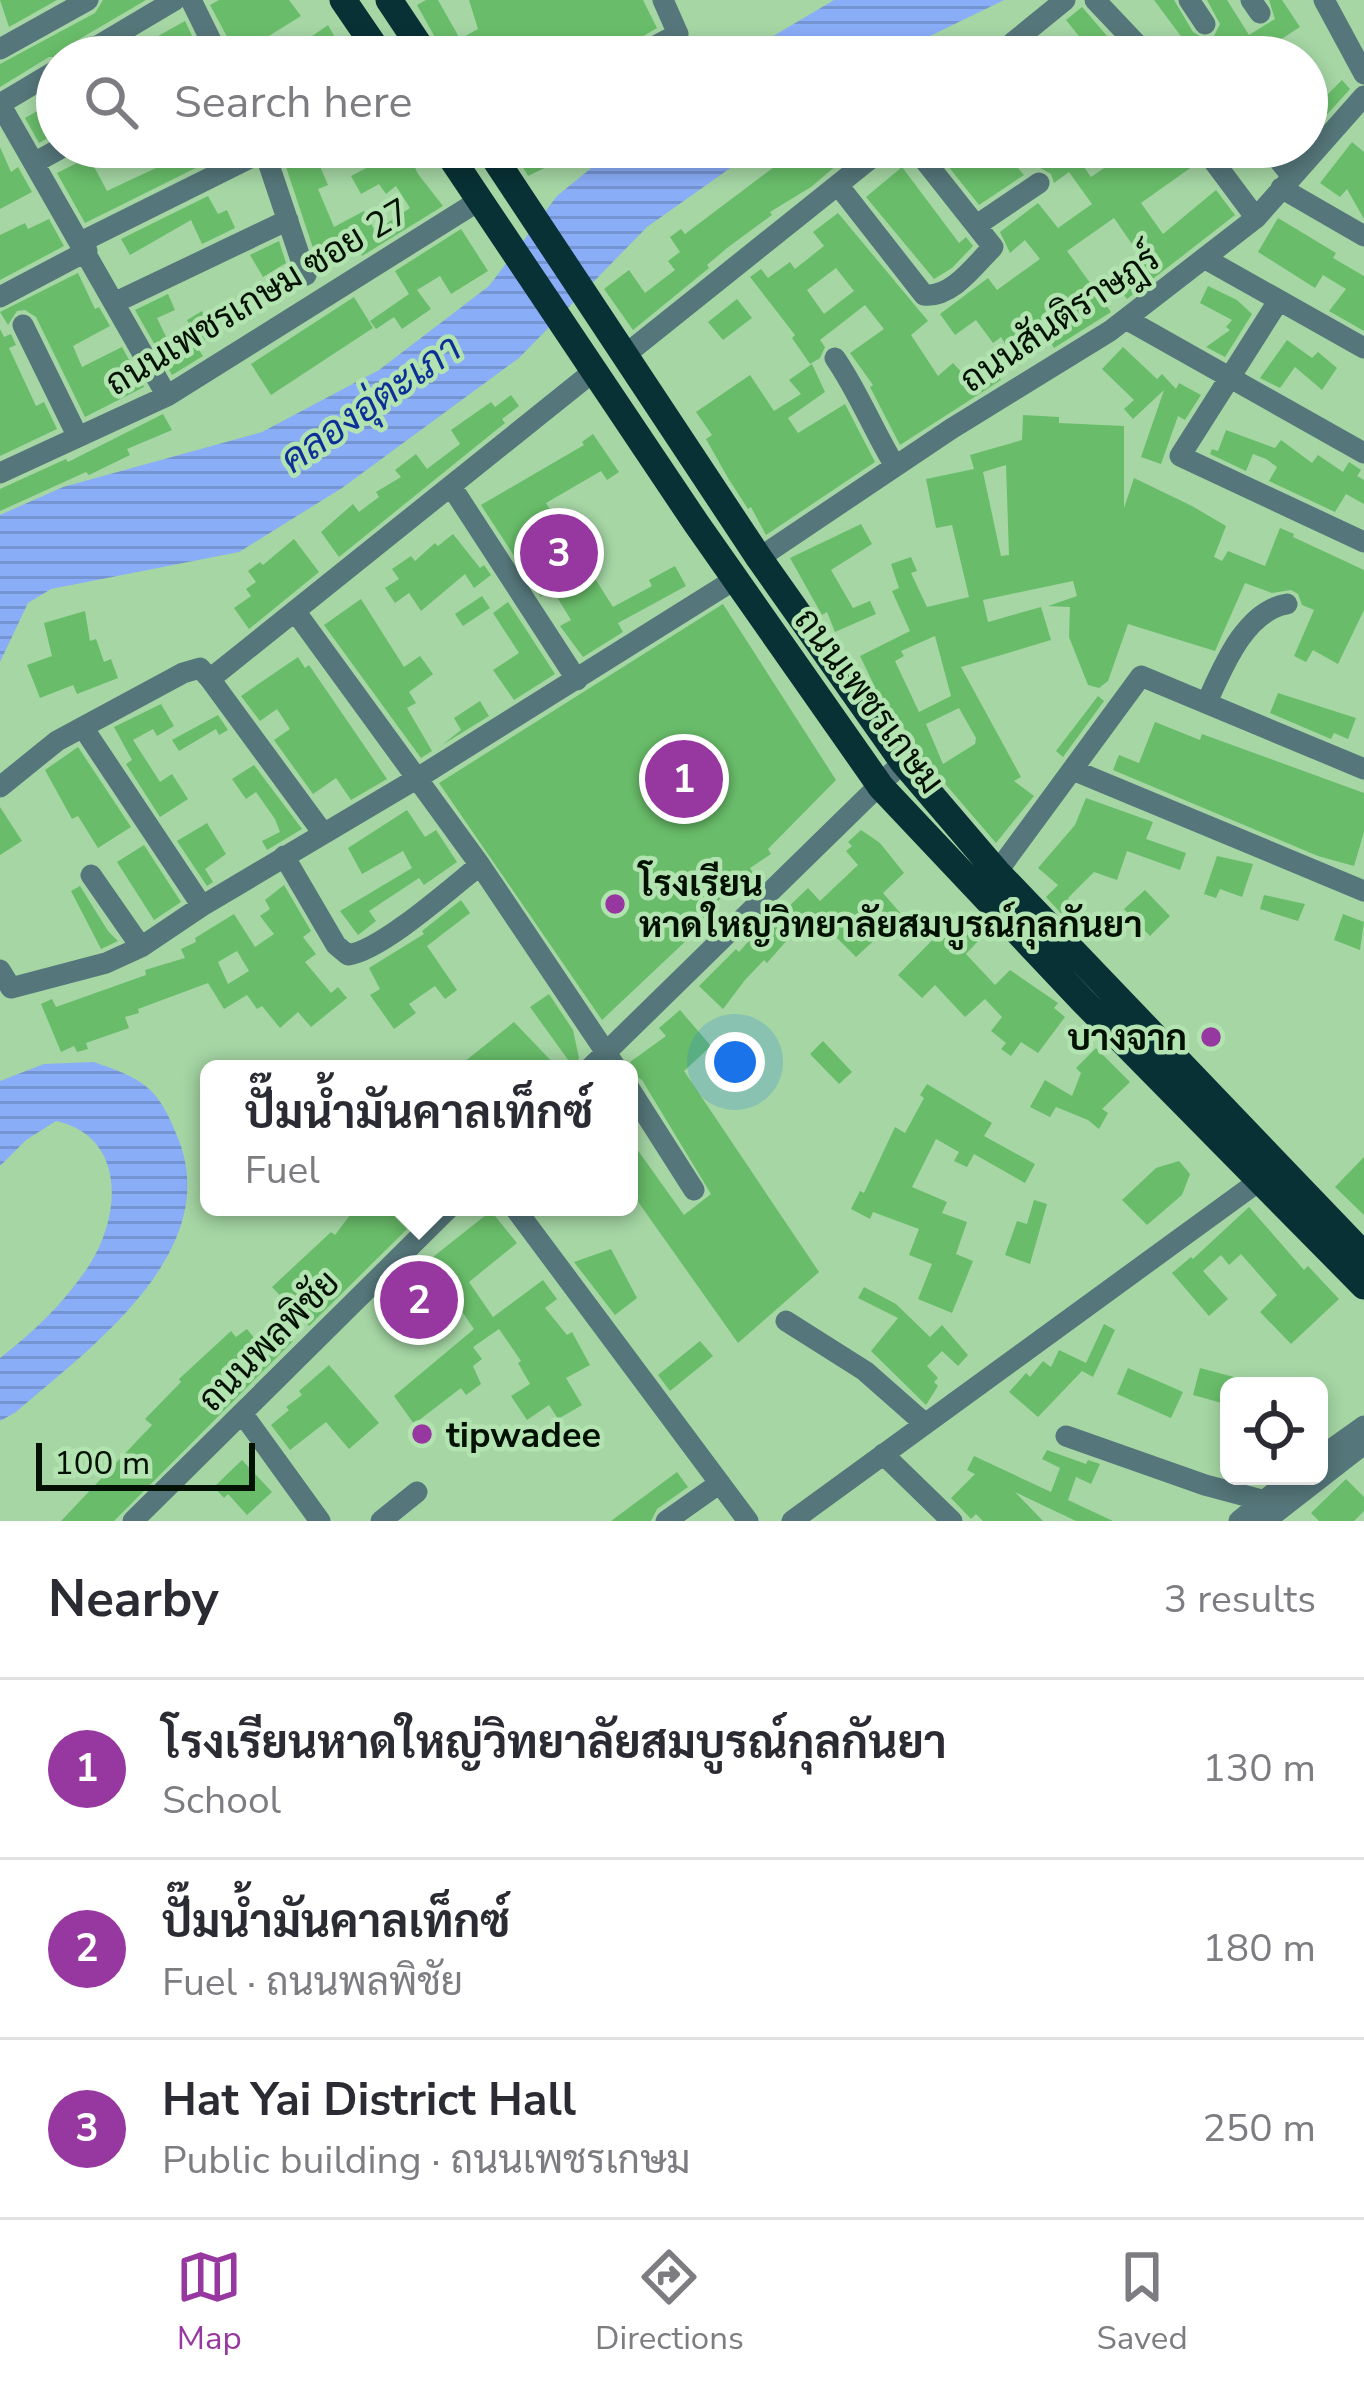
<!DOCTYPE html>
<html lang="en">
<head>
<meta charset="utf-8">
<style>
  body { margin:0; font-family:"Nunito Sans",Sarabun,sans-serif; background:#f7f7f7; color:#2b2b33 }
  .controls { position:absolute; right:36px; bottom:36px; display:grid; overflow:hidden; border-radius:18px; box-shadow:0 6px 18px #0003 }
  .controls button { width:108px; height:108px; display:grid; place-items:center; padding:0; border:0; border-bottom:3px solid #e1e1e2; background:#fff; color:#2b2b33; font:60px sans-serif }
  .scale { position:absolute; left:36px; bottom:30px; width:219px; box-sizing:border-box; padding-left:12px; border:6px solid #021102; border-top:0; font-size:33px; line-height:42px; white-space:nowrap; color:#021102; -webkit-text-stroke:9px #b2e3b0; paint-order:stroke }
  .you { position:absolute; left:735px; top:1062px; width:42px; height:42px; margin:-30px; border:9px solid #fff; border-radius:50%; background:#1a73e8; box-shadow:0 0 0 18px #1a73e833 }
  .badge { display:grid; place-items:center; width:78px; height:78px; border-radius:50%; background:#9738a0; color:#fff; font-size:39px; font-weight:700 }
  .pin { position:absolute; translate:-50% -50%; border:6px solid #fff; box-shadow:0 3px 12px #0006 }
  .popup { position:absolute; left:200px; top:1060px; width:438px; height:156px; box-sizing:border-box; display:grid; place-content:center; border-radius:18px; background:#fff; filter:drop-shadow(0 3px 9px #0005); font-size:39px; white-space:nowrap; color:#7c7c81 }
  .popup b { font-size:45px; color:#2b2b33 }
  .popup::after { content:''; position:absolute; left:50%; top:100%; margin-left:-24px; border:24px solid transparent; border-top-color:#fff }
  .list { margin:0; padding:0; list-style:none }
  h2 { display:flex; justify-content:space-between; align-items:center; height:156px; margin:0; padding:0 48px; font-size:51px }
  h2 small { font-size:39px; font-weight:400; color:#7c7c81 }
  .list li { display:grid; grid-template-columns:78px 1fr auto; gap:36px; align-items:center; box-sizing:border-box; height:180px; padding:0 48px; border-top:3px solid #e1e1e2 }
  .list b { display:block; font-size:45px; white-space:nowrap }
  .list p { margin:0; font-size:39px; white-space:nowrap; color:#7c7c81 }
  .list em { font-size:39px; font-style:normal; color:#7c7c81 }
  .icon { flex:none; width:66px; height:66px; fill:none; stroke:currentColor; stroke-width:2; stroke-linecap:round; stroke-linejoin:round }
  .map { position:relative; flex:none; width:1364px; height:1521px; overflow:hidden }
  .search { position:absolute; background:#fff; box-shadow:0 6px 18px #0003; left:36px; right:36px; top:36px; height:132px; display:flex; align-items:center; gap:30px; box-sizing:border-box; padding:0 42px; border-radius:66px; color:#7c7c81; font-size:45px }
  .sheet { height:696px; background:#fff }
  nav { display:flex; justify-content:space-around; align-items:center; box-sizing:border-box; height:168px; border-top:3px solid #e1e1e2; background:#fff; font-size:33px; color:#7c7c81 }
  nav a { display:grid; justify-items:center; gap:6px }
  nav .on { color:#9738a0 }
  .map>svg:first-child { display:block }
  .water { fill:url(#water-rules) }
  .building { fill:#69bd6a; fill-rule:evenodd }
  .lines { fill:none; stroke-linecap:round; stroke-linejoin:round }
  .minor { stroke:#55767a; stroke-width:21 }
  .major { stroke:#083135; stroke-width:27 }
  .poi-dot { fill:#9738a0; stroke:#b2e3b0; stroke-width:4.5 }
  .labels { text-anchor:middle; stroke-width:9; stroke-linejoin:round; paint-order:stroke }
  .street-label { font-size:36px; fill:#021102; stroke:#b2e3b0 }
  .poi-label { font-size:36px; font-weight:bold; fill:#021102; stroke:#b2e3b0; text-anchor:start }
  .water-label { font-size:39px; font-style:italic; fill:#0c3098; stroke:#b2e3b0 }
</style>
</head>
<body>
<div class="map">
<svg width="1364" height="1521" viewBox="0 0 1364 1521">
  <defs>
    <pattern id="water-rules" width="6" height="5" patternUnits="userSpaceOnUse" patternTransform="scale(3)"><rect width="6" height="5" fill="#8aadf7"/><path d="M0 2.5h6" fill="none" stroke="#7594d2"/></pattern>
  </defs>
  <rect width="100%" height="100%" fill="#a5d6a4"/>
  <!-- water -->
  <path class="water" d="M834,0H1004L887,57H738Z
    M617,147H760L647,227L519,358L342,488L239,552L51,589L28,603L0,662V515L63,487L262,432L379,370L489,286L557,196Z
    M94,1062C145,1080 158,1087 178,1138C224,1252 90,1348 16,1412L0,1421V1358C35,1331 66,1301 90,1264C122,1213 125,1136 56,1121L26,1140L0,1166V1081L44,1064Z"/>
  <!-- building -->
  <path class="building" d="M0,0H57L9,27Z
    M103,0H146L71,44L64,57H49L0,87V64L95,13Z
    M219,0H289L301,16L251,47L253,52L246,57H238L210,5Z
    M426,0H438L460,39L478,29L469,0H643L657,28L608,57H446L417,5Z
    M1154,0H1174L1193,32L1205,39L1214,36L1220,24L1207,0H1227L1249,35L1275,19L1269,0H1282L1300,27L1272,45L1280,57H1228L1223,49L1212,57L1210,45L1204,40L1195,38L1186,43Z
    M1082,7L1108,37L1091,51L1066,20Z
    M185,21L202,57H113L145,38L151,40Z
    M328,25L346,57H282Z
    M1342,80L1350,89L1322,120L1318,115L1307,126V86L1320,102Z
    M57,100V133L39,143L25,118Z
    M1352,142L1364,152V219L1347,189L1340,197L1320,183Z
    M0,147L11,172L18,167L32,192L0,209Z
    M166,147H238L85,223L57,173L89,157L107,191L173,160Z
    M295,147H318L325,161L319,164L328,185L318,189L334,227L364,211L375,231L410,208L396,186L386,194L379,184L361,194L351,176L368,167L357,147H405L418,174L443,206L362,256L357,247L318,263L284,161L298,155Z
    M511,147H557L563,159L528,176Z
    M790,147H858L811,187L770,212L772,215L727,248L707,265L709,268L633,330L604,289L629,270L645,293L675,270L668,261L680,252L670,237L681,229L685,234L774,167L770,161Z
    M933,147H955L962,156L973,147H1020L1009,157L1024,175L979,205Z
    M1059,147H1070L1091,177L1135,147H1180L1193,166L1141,203L1163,234L1216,190L1235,215L1127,299L1115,283L1143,260L1114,218L1067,251L1111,312L1054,348L1048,338L1014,359L1001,337L993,343L976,320L955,335L940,314L988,278L997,290L1040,259L1025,240L1010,253L1000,232L1038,203L1058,228L1092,204L1069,172L1054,183L1051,174L1035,165Z
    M902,167L959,243L966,237L973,246L952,268L934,279L866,197Z
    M208,196L218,214L227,210L235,228L202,244L191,220L130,255L121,239Z
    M838,213L928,321L911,335L938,376L953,363L970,381L990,366L1001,380L900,445L870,387L873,385L850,353L884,329L865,305L820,340L825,347L820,358L810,364L792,338L795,335L750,277L761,269L768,278L790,262L795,269L824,246L813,232ZM836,268L854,291L824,314L807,290Z
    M1278,218L1336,253L1333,258L1364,276V331L1329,311L1346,289L1323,275L1315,288L1258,252Z
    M49,219L64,246L0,280V235L25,223L28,229Z
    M461,229L488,271L451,294L440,276L417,290L431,309L402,329L394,317L376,329L370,321L409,294L395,271Z
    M279,241L286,263L263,277L250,255Z
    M78,273L95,309L99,307L110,326L73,346L82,367L122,347L144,387L85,417L36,317L25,310L17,311L8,325L0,312Z
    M1208,286L1237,300L1252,314L1225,357L1206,347L1230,330L1226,327L1232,320L1200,303Z
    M168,294L175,310L157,318L169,343L192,329L187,320L202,311L215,335L196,345L203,356L172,375L135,310Z
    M354,297L373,328L271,395L251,364Z
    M737,299L752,318L723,340L708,322Z
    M0,329L4,337L11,334L16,345L9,348L36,406L44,402L57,429L0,456Z
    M1287,340L1312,358L1318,352L1337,368L1322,390L1295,367L1280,388L1260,378Z
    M1123,347L1157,379L1162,374L1176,389L1179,383L1201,395L1185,420L1178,416L1161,464L1141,457L1164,390L1133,419L1124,409L1134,400L1102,369Z
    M812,364L825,392L788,418L798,433L845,404L875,462L766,535L751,507L748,509L728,478L706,439L712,435L696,412L750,375L774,411L801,394L789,380Z
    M511,395L519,406L502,419L505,423L339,557L321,532L353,504L359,512L379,497L376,492L401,477L395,470L416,454L427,469L460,444L451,430L491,402L495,407Z
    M163,414L172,430L127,449L130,455L89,475L86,472L0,511V489L66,459L68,462Z
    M1023,415L1059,417V423L1124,426V508L1134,478L1192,506L1226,526L1214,557L1222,561L1228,551L1265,566L1280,528L1294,534L1293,537L1364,570V610L1338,664L1313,650L1306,662L1294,656L1314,610L1302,605L1298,594L1291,590L1272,593L1245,583L1215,651L1128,624L1108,681L1099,688L1088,685L1069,637L1070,607L1048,606L1077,596L1073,581L983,600L988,622L1041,607L1051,640L961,667L1021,777L1014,781L1034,796L996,843L917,751L897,716L894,718L870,684L873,683L860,656L910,631L892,591L899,588L891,564L911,557L917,571L911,573L927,607L969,597L952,525L936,528L926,479L974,469L970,455L1022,440ZM1006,465L1009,555L1001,556L983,472ZM935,636L951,696L919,712L895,661L904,656L901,651ZM959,708L976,738L975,744L943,764L926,724Z
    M1226,430L1275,448L1281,440L1312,463L1318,455L1343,472L1349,462L1361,470L1357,476L1364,480V504L1346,494L1335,512L1269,481L1277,467L1266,459L1253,454L1246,471L1210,454L1212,449L1218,451Z
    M593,434L619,472L607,480L601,471L546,503L569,540L577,535L588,554L582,558L613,607L652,586L649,580L675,566L686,586L618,623L623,632L583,657L560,626L571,620L552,589L541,597L481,505L584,445L582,442Z
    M861,524L872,544L831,570L853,608L870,601L876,614L835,632L827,612L822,615L790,558Z
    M453,534L480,568L484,565L491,575L474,588L465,574L421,611L409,593L395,603L385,588L399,579L392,569L411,556L415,561L435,543L438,546Z
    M294,539L319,572L249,629L234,608L251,596L246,589L256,582L248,571L260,562L263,565Z
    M482,596L490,608L463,626L455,614Z
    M361,599L404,667L420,656L433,674L409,692L416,703L407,708L432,751L421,758L324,625Z
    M508,602L555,674L514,700L493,670L519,653L493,613Z
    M723,604L836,780L768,849L771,854L750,868L753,873L728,891L703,916L707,921L602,1020L439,783Z
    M85,611L90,641L96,639L104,662L111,659L118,678L77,694L73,685L40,698L27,665L52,656L44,623Z
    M298,657L305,668L309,665L387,779L351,800L336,778L313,794L274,740L290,729L277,709L260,721L241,696Z
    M1278,693L1356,718L1348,739L1334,733L1331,739L1270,713Z
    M1098,696L1104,701L1063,757L1056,751Z
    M480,701L489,716L442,745L461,730L454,718Z
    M161,704L174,726L157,736L153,729L133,740L160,782L172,774L188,799L160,817L126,764L132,760L114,727Z
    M218,715L228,730L219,735L216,729L179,751L172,740Z
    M1155,722L1200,740L1202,734L1364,793V832L1354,866L1318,856L1113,770L1119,755L1139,763Z
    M78,747L131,827L98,848L78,816L72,819L45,770Z
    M254,765L302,829L267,850L262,841L280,832L275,819L256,792L246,799L232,779Z
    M1086,798L1153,822L1146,839L1186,853L1180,870L1127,851L1117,880L1094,872L1068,898L1081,912L1070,923L1046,897L1058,885L1038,868L1075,825Z
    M0,807L22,841L0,855Z
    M407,810L425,837L436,830L457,862L424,885L419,878L369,911L376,921L358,935L340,911L412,868L403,851L362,874L348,848Z
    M207,823L226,854L205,869L213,882L207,886L177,841Z
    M861,830L880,843L904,873L883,893L902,915L856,957L830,931L822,938L804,921L767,963L764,960L745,980L723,1009L699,986L736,949L739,952L779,907L784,911L808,888L820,901L858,865L846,851L852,846L848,842Z
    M144,845L181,902L154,920L117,862Z
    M1217,856L1253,864L1242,897L1220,889L1216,898L1204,894Z
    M284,885L311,931L303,937L316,954L305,962L331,993L338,987L347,998L311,1027L298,1012L280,1028L262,1006L257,1009L247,995L224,1009L208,983L138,1009L139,1013L125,1017L129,1028L86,1043L88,1049L77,1052L74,1046L61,1052L41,1004L52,999L56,1007L146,975L145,970L185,958L181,949L196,942L195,938L234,914L255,947L274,934L260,916L270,909L265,900ZM237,951L249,971L228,984L218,962Z
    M80,886L108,931L118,941L101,949L71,891Z
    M1145,890L1170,916L1150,936L1124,909Z
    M1264,895L1305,904L1298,921L1260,909Z
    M461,900L470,913L427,946L457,990L445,999L435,986L409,1004L416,1013L394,1029L370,995L380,989L369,968L424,934L422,931Z
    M1343,914L1364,922L1360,950L1334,940Z
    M956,916L979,940L966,954L995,985L1010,970L1058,1003L1054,1008L1065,1017L1038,1053L1021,1042L1011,1056L1001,1049L1006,1043L991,1031L1002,1017L985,999L965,1017L935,985L922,998L898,975Z
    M549,994L573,1030L579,1058L574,1068L530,1007Z
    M680,1010L711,1046L684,1071L819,1272L738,1343L629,1189V1138L684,1215L711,1194L642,1080L631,1073L630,1062L666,1036L659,1028Z
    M514,1022L559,1069H470L464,1062Z
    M823,1041L852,1072L839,1084L810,1054Z
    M1096,1048L1130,1082L1102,1109L1108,1113L1099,1129L1088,1120L1056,1107L1050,1117L1030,1107L1045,1080L1072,1096L1081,1073L1076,1068Z
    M927,1084L992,1123L984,1136L1035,1164L1025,1183L974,1154L967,1167L954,1161L959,1152L936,1139L912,1187L947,1202L942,1213L967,1222L956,1254L973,1261L952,1313L918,1299L932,1264L909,1255L919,1229L873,1212L870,1219L851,1209L860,1191L864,1193L895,1127L905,1133L924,1098L920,1095Z
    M1364,1157V1215L1335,1187Z
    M1179,1161L1190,1174L1182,1195L1147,1225L1122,1200L1156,1168Z
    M1034,1200L1047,1204L1030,1264L1005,1255L1017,1221L1027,1224Z
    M356,1207H385L407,1229L309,1326L272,1287L331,1232L335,1235Z
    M1249,1207L1304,1270L1308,1266L1339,1299L1291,1344L1260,1312L1277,1295L1241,1254L1229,1265L1221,1255L1203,1271L1228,1299L1209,1316L1172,1273L1191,1257L1193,1259Z
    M491,1211L517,1243L469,1282L493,1317L543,1280L557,1299L545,1308L567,1335L572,1332L590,1365L566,1378L582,1405L558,1419L549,1405L527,1420L511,1396L530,1384L518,1363L521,1361L499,1329L473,1347L482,1359L473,1366L481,1384L466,1395L461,1388L414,1424L394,1396L474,1329L454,1300L450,1304L419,1268Z
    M611,1249L637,1298L615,1315L574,1262Z
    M864,1287L896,1304L930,1337L942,1325L968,1355L958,1366L942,1351L927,1366L938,1378L934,1382L938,1386L926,1405L871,1351L898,1318L858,1298Z
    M274,1321L293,1341L114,1521H61L152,1425L145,1419L181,1382L179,1379L231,1331L236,1337L247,1329L255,1339Z
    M1104,1324L1115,1330L1093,1377L1082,1371L1038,1417L1009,1392L1026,1373L1030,1377L1043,1361L1051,1367L1059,1350L1086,1363Z
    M700,1341L713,1356L670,1391L658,1375Z
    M329,1365L379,1423L349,1449L326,1422L290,1450L271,1425L289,1410L286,1407L302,1395L299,1391Z
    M1128,1368L1183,1392L1171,1418L1117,1394Z
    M1200,1368L1253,1382V1386H1229V1405L1193,1395Z
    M1047,1450L1086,1464L1088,1460L1100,1464L1091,1484L1076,1477L1068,1500L1113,1521H1076L1015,1492L1043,1521H983L976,1514L971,1519L951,1498L975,1474L967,1470L974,1456L1051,1492L1060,1468L1042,1459Z
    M242,1460L272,1492L247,1515L228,1494L224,1498L214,1487Z
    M677,1472L688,1487L657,1509L651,1521H611Z
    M1346,1479L1364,1497V1511L1354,1521H1319L1311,1513Z"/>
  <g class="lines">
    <!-- minor -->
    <path class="minor" d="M191,0L219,57
      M1095,0L1149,57
      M1189,0L1205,24
      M1251,0L1260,13
      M1324,0L1364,74
      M0,49L88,0
      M79,57L175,0
      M634,57L678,34L663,0
      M995,57L1065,0
      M1193,57L1198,53
      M57,70L0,104L167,396
      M263,147L306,275
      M1203,147L1256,218
      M1268,147L1292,176
      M34,163L63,147
      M838,185L924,295C952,298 975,265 993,247L914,147
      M1281,188L1364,236
      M977,225L1039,183
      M81,242L264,151
      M1204,258L1364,348
      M0,297L87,251
      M1279,300L1180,456L1364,542
      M116,302L288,220
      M1126,319L1364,453
      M23,325L78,437
      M625,355L885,147
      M835,358C859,393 873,430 895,466
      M0,473L167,396L480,200
      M451,486L577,680
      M759,558L951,429L1110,331L1256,218L1364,96
      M295,611L480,865L617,1069
      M1207,702C1223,667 1245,611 1287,604
      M84,729L202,906
      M1073,770L1364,891
      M0,787L57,741L183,673L200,668L210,679
      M323,833L210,679L594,371
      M284,856L336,945L348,955C382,950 451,888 480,865
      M997,872L1141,676L1364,769
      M91,875L141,947
      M0,970L11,988L106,963L141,947L202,906L416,779L737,578
      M589,1069L903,762
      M629,1088L694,1190
      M514,1207L748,1521
      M786,1321L865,1371L924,1423
      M242,1413L320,1521
      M1066,1436L1205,1485L1265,1501
      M883,1454L952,1521
      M1319,1458L1364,1426
      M133,1521L450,1207
      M381,1521L417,1492
      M666,1521L720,1483
      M792,1521L1259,1181
      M1239,1521L1295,1476
      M1265,1521L1364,1444"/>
    <!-- major -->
    <path class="major" d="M343,0L382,57
      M389,0L427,57
      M444,147L696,523L881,787L1082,1000L1364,1286
      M487,147L759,558L903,762L997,872L1364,1255"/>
  </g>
  <!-- markers -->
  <g class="poi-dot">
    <circle cx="615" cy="904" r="12"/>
    <circle cx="1211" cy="1037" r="12"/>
    <circle cx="422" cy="1434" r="12"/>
  </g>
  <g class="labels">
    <!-- street labels -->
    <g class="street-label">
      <text transform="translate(257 296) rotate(-31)" y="13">ถนนเพชรเกษม ซอย 27</text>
      <text transform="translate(1059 318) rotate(-34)" y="13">ถนนสันติราษฎร์</text>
      <text transform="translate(870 700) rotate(53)" y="13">ถนนเพชรเกษม</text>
      <text transform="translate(268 1340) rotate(-45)" y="13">ถนนพลพิชัย</text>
    </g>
    <!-- poi labels -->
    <g class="poi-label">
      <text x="639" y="896">โรงเรียน<tspan x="639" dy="41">หาดใหญ่วิทยาลัยสมบูรณ์กุลกันยา</tspan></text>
      <text x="1187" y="1050" text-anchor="end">บางจาก</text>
      <text x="446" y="1447">tipwadee</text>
    </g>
    <!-- water labels -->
    <g class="water-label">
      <text transform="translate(370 403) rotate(-35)" y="14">คลองอุ่ตะเภา</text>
    </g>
  </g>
</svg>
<div class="controls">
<button><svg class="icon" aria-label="locate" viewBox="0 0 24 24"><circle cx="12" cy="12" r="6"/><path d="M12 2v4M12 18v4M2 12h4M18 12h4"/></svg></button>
</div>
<div class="scale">100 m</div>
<div class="you"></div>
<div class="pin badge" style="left:684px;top:779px">1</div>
<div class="pin badge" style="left:419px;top:1300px">2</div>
<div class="popup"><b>ปั๊มน้ำมันคาลเท็กซ์</b>Fuel</div>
<div class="pin badge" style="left:559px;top:553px">3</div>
<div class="search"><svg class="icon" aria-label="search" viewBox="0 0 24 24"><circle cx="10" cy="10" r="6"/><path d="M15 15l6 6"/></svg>Search here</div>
</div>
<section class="sheet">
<h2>Nearby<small>3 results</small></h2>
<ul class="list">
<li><span class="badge">1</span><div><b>โรงเรียนหาดใหญ่วิทยาลัยสมบูรณ์กุลกันยา</b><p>School</p></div><em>130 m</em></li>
<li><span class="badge">2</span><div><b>ปั๊มน้ำมันคาลเท็กซ์</b><p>Fuel · ถนนพลพิชัย</p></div><em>180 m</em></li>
<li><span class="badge">3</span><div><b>Hat Yai District Hall</b><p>Public building · ถนนเพชรเกษม</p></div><em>250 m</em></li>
</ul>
</section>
<nav>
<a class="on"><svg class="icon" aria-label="map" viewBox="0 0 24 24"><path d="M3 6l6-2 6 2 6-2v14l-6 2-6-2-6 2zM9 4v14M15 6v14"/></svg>Map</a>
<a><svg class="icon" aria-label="directions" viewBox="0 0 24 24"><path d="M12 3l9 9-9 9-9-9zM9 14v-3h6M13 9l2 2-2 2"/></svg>Directions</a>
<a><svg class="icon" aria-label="saved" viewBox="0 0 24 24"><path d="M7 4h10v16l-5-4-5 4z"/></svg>Saved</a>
</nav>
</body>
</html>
